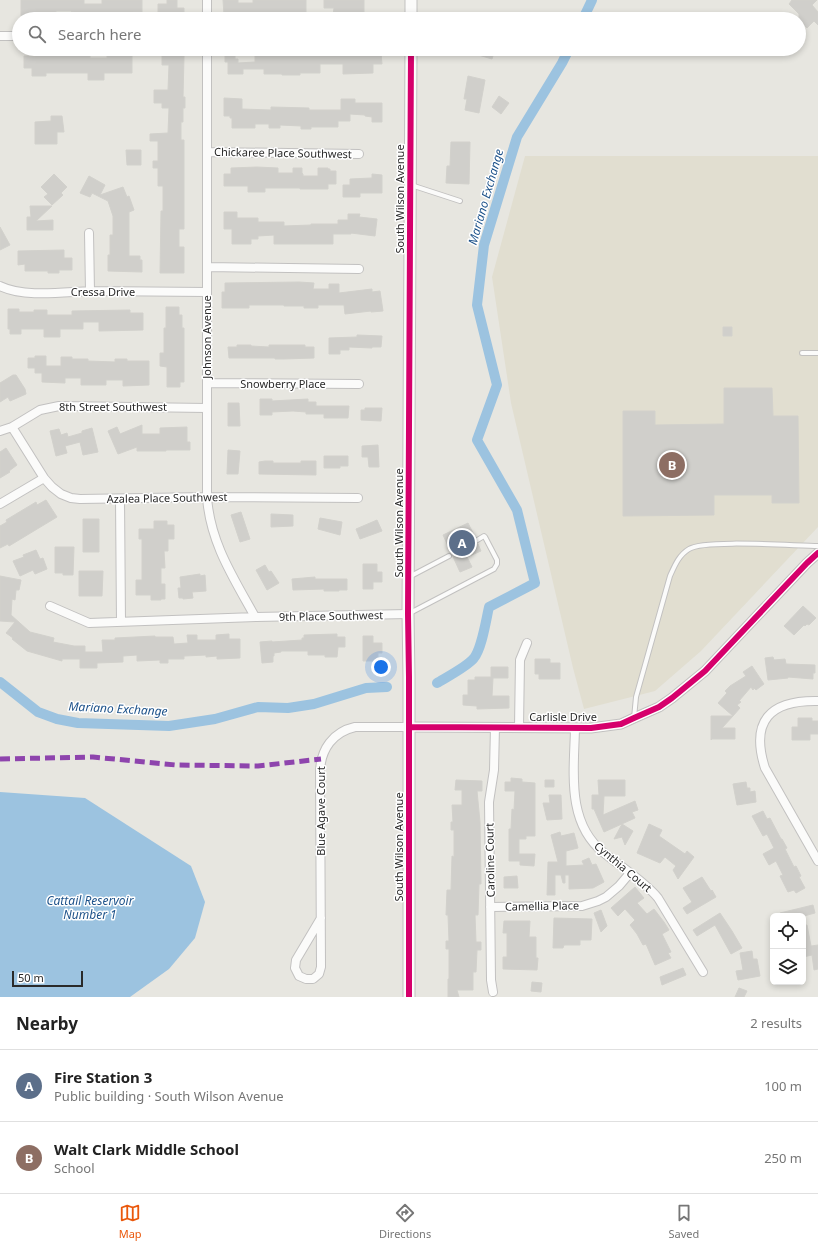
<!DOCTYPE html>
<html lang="en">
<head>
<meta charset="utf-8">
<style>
  body { margin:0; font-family:"Noto Sans",sans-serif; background:#f6f6f6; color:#222 }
  .controls { position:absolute; right:12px; bottom:12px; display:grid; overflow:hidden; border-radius:6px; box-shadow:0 2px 6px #0003 }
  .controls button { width:36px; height:36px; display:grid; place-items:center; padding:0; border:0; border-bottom:1px solid #e0e0e0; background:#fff; color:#222; font:20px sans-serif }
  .scale { position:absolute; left:12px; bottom:10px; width:71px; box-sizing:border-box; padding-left:4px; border:2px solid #2a2a2a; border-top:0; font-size:11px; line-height:14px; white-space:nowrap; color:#2a2a2a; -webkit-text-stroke:3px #fff; paint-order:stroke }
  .you { position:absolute; left:381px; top:667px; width:14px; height:14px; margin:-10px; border:3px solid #fff; border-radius:50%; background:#1a73e8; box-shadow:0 0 0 6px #1a73e833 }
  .badge { display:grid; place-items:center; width:26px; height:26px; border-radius:50%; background:#ea580c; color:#fff; font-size:13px; font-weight:700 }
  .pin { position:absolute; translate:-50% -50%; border:2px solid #fff; box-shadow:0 1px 4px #0006 }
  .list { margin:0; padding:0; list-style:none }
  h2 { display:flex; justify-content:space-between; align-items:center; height:52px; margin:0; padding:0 16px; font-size:17px }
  h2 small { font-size:13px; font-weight:400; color:#767676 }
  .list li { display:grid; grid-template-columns:26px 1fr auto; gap:12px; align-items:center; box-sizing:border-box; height:72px; padding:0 16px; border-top:1px solid #e0e0e0 }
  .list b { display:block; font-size:15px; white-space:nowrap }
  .list p { margin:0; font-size:13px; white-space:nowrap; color:#767676 }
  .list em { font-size:13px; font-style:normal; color:#767676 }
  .icon { flex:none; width:22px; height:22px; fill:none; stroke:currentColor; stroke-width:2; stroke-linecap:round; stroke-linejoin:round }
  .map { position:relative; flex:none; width:818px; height:997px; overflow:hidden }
  .search { position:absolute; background:#fff; box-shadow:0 2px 6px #0003; left:12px; right:12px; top:12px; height:44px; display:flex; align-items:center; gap:10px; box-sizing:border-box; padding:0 14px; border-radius:22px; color:#767676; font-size:15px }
  .sheet { height:196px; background:#fff }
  nav { display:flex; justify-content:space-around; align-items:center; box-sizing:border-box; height:56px; border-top:1px solid #e0e0e0; background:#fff; font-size:11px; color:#767676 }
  nav a { display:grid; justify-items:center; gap:2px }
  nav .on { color:#ea580c }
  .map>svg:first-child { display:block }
  .education { fill:#e1ded0 }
  .water { fill:#9cc3e0 }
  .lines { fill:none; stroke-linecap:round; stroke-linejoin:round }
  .canal { stroke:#9cc3e0; stroke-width:10 }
  .building { fill:#d0cfcb; stroke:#d2d1cc }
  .service-casing { stroke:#c2c1c0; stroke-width:6 }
  .minor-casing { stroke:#c2c1c0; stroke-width:10 }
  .tertiary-casing { stroke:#c2c1c0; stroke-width:11 }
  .secondary-casing { stroke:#c2c1c0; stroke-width:13 }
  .service { stroke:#fbfbfa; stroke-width:4 }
  .minor { stroke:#fbfbfa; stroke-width:8 }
  .tertiary { stroke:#fbfbfa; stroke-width:9 }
  .secondary { stroke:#fbfbfa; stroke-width:11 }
  .quiet { stroke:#8e44ad; stroke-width:5; stroke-dasharray:10 5; stroke-linecap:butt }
  .cycleway-casing { stroke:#fff; stroke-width:8 }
  .cycleway { stroke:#d6006c; stroke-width:6 }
  .labels { text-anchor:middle; stroke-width:3; stroke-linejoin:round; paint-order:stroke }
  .street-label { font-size:11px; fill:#2a2a2a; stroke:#fff }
  .water-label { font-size:12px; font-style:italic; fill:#1d528a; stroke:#fff }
</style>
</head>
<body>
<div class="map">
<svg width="818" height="997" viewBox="0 0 818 997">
  <rect width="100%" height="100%" fill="#e7e6e0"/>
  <!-- education -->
  <path class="education" d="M525,156H818V527L701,651L655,691L584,709L573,668L511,403L492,277Z"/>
  <!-- water -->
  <path class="water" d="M0,792L85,798L191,866L205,902L195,938L169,969L130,997H0Z"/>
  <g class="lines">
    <!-- canal -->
    <path class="canal" d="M583,19L592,0
      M0,682L38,712L57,719L78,723L169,726L215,719L258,707L288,708L314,704L366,688L387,687
      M437,683C447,677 468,666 474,658C482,648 486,620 489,607L535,583L517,510L477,440L497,385L477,305L484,245L517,137L562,63L569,49"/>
  </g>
  <!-- building -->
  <path class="building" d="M21,0H84V4H102V0H142V12H133V15H74V12H72L71,11H56V15H46V12L31,13V16H21Z
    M167,0H177V8H184V18H158V4H167Z
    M223,0H238V3H253V0H306V15L270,14V13H233V15H224Z
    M324,0H364V13H356V16L333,15L334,8H324Z
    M792,0H817L812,5L818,12V25L814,21L807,28L799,20V14L789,4Z
    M466,49H495L492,59L465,51Z
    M162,51H182V56H184L183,97H185V108H183V122H181V140H184V229H179V247H184V273H160L161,211H163V186H158V168H153V161H158V141H150V134L168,133L169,108H162V103H154V90H168L169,65H162Z
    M225,53H235V59H238V63L255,62V53H328V54H359V53H381L382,64H373V73L343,74V64H320V73H300V75H282V74H264V69H243V74H228V62H225Z
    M36,54H60V55L90,54V58H107V54L132,55V73H104V80H88V73H46V76H32V68H24V56H36Z
    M468,76L485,80L479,113L465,110L467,99H464Z
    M499,96L509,103L501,114L492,107Z
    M224,98L242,99V109L271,110V107L309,108V110H341V99H355V103H382V122H372V117L365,116V115L350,114V121H338V127H311V129H301V126L280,125V128H269V124H255V128H232V118H230V116H224Z
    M51,116H62L64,132H57V144H35V122L51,121Z
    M451,142H470L469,184L446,183L447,166H450Z
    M126,150H141V165H127Z
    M257,167L278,168V173H293V168H302V173L303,174V176H318V168H328V169H330V171H336V184H328V189H300V188H265V192H248V186H224V174H231V168Z
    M54,174L67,187L61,193L63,195L52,205L44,197L48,194L41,187Z
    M372,174L382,175V193H360V197H343V185H350V179L372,178Z
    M89,176L105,185L100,195L123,187L127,197L129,196L134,210L129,212V256H140V260H142V272L108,271V255H110V235H113V216L108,201L92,193L90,197L80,193Z
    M30,206H52L36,221L53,220V230H27V217H31Z
    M224,212H237V218H258V222H284V226L311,225V224H338V220H348V214H360L359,217L377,219L375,236L351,233V234H333V244H274V235L258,236V239H251V244H232V229H224Z
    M0,227L10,245L0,250Z
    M64,250V258H72V270H59V273H48V271H25V264L18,265V251Z
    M299,282L314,283L313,289H329V284H339V293L372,289V292L380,291L383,311L371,312V311L345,314L344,305H318V308H304V306H284V305H249V308H222V292H225V283Z
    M166,307H179V315H182V328H184V382H180V387H167V367L160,366V353H164V328H166Z
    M8,309H19V312H34V310H47V315H72V311L130,310V313H143V330L99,331V322H83V329H60V337H44V329H21V334H10V329H8Z
    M723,327H732V336H723Z
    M357,335L382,336L381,347H372V348L349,347V350H340V354H329V338L357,337Z
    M237,345H251V346L269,347V345H305V347H314V358L283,359H275V358H229L228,347H237Z
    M35,356H46V366H61V357H72V359H88V361L115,362V359H127V361H149V385L123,386V380H106V385H81V378H65V383L42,382V373H35V368H28V358H35Z
    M13,375H16L25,389L26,394L10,401L8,397L0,402V383Z
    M724,388H772L773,416H798L799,503H772V495H714V515L623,516V411H655V425L724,424Z
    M260,399H272V401L308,399V402H316V406H349L348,418H324V414H306V412L293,411L272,412V415H260Z
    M228,403H239L240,426H228Z
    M365,408H382L381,421L361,420V410H365Z
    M142,425V434H160V428L187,427V442H190V450H166V451H137V447L118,454L108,431L117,427L120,434Z
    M92,428L98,452L83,455L80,442L65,446L67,453L56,456L50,431L59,429L61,435L67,433L68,437L82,433V431Z
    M378,445L379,467H369L368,457H362V446Z
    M6,448L17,465L9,471L10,472L0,478V452Z
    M228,450L240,451L238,474H227Z
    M324,456H348V466H340V468H324Z
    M265,461H273V463H301V461H316V475L259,474V462Z
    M46,500L57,517L9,546L8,544L0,548V526L7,522L6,520L36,502L37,505Z
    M241,512L250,539L240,542L231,515Z
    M271,514L293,515V526L271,527Z
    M320,518L342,522L340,535L318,529Z
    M83,519H99V552H83Z
    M377,520L382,531L360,539L356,529Z
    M154,521H167V525H174V539H168V551H164L165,568H161V584H165V599H161V600H151V595H136V580H142V539H139V529H154Z
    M468,523L475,537L471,540V543L474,545L478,544L481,551L467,557L472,567L460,572L443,535Z
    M55,547H74L73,575H63V573H55Z
    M36,550L40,559L43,558L47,569L35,574L33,570L20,576L13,561L24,557L23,555Z
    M363,564H377V572H382V582H373V589H363Z
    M265,565L269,572L271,571L279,583L267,590L256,570Z
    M79,571H103L102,596H79Z
    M200,574V576L205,575L206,591L192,592L193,598L183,599V598H179L178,588H181L180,577Z
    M0,576L21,580L19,590H16L15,600L12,599L11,615L30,632L54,638L53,642L74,646H85V652H103L102,640H115V638L155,636V637H173L174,644L188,643L187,635H197V640H216V635L229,634V639H240V658L217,659V656L206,657V655L184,656V659H168V663H160V660L137,661V655L123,656V662L97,663V668H80V659H62V661L27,651L12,639L13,638L6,633L15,622L0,621Z
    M315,577V579H347V590H339V591H324V589L293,590L292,579Z
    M803,606L816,618L809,625L807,624L805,626L804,625L794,635L784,626Z
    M337,634V637H345V647H338L337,657H325V655H308V651H281V652L274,653V656H273V662L262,663L260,642L272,641V642L302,640V638H304V635Z
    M363,636H373V643H382V653H378V661H363Z
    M773,657L774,660L785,659L786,664L815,665V673H813V679L788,677V678L768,680L765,658Z
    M535,659H550V663H560V679H539V674H535Z
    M752,666L764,684L756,690L754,688L753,690L751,687L739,701L741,702L737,705L740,708L733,716L718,703L727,693L725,691L730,686L746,676L743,672Z
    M491,667H508V678H493L492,696H509V708L477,709V706L463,705V695H468V680H475V677H491Z
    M711,716H733L722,728H735V739H712L711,740Z
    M798,718H812V721H818V734H810V740H792V727H798Z
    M511,778L522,779V782L535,783V836H526V839H519V854H535L534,866L520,865V861H509V829H511L512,809L514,810L515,791H505V782H511Z
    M456,780L482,781V791H477L480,822L481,884H479L478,915H475L476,942H481V950H477L476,972H473V990H457L459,997H448V979H449V949H446V941H449L448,915H446L447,890H451L452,856L454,857V830H451V822H453L452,805H462V790H455Z
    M545,780H554V787H545Z
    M598,780H625V796H604L603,815L635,801L638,810L632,812L635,818L604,832L594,809H592V795H599Z
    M746,782L747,788H750V792L755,791L756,802L737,805L733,784Z
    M549,795H561L562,819L547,820L543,803H550Z
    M763,811L767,819L770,818L781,839H782L787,848L785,849L794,867L796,866L801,876L799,877L805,888L796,893L794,890L788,892L780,876L783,875L776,861L769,865L763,854L774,848L767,834L763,836L752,816Z
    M622,824L633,831L625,845L622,837L614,839Z
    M649,824L662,830L659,836L685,854L687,851L694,857L678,879L673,870L676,866L665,857L660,863L637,853Z
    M560,832L561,836L574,833L578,848L566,851V866L584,865L582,861L589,858L592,865L596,864L604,882L593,888L569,889V875H565V883H563L561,875H555V895H547L548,862H558L551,835Z
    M517,876L518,888H504V877Z
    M702,877L711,891L712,890L716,897L687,914L683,908L692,902L683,888Z
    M635,887L644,898L637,903L647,914L654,909L664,922L669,930L662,934L671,952L668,953L671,958L655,965L646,944L643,945L637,934L630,925L635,920L625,909L618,916L611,908Z
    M813,905L815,913L804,916H780V913Z
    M601,910L607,926L601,932L594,913Z
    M720,913L732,931L742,948L731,954L715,925L697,936L693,930Z
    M554,918L592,919L591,940H580V945H564L563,948H553Z
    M504,921H530L529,937H536V958H538L537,970L503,969V957H507V933H503Z
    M807,925L811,946L818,945V969L814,970L812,955L803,957V926Z
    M752,951L753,959H757L760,976L738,980L736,971L743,970L740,953Z
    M683,968L686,975L662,985L660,977Z
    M532,982L542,983L541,992L531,991Z
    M739,988L747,991L744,997H735Z"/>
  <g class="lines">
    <defs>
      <path id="service" d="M411,185L460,201
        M802,353H818
        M409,577L449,556
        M410,613L494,569L497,564V560L485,537L484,536L474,542
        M634,718L636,697L670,576C675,565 679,555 689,549C704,539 796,546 818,546"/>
      <path id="minor" d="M207,0V19
        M0,36H19
        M207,49V497C210,542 233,577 254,615L256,617L408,614
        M207,152L359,154
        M89,233L90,291
        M207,267L359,269
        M0,286C25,298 63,292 91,291C129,291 168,292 207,292
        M207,383L359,384
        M12,427L44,478L52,487L61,494L71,498L80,499L207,497L358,498
        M0,431L12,427L40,410L59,406L207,408
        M120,499L121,622
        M0,504L44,478
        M50,606L89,623L256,617
        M818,701C770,700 750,721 765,768L818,861
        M519,727L520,660L527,643
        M575,729C574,771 566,823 604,853C622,868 643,880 658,898L703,972
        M490,907L582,906L598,901L606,897L619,886L630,873
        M321,918L296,960L295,968L299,976L306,979H313L319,974L321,967L320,771C321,749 333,732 355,727H409
        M493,992L491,980L489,802L494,770L495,727"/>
      <path id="tertiary" d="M409,727L591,728L621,724L634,718L659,707L672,698L705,671L807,563L818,553"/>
      <path id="secondary" d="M411,19V0
        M409,997V677L408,614L411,49"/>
    </defs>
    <!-- service casing -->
    <use href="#service" class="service-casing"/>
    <!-- minor casing -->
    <use href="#minor" class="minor-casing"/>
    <!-- tertiary casing -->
    <use href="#tertiary" class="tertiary-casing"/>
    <!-- secondary casing -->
    <use href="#secondary" class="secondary-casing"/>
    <!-- service -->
    <use href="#service" class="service"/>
    <!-- minor -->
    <use href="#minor" class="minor"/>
    <!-- tertiary -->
    <use href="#tertiary" class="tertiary"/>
    <!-- secondary -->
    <use href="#secondary" class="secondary"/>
    <!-- quiet -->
    <path class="quiet" d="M0,759L93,757L176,765L258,766L321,759"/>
    <defs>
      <path id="cycleway" d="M409,727L591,728L621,724L634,718L659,707L672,698L705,671L807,563L818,553
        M409,997V677L408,614L411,49"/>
    </defs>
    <!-- cycleway casing -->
    <use href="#cycleway" class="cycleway-casing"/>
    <!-- cycleway -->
    <use href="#cycleway" class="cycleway"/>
  </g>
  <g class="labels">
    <!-- street labels -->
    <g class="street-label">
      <text transform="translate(283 153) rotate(1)" y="4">Chickaree Place Southwest</text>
      <text transform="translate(400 199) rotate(-90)" y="4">South Wilson Avenue</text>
      <text x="103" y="296">Cressa Drive</text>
      <text transform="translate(207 337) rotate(-90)" y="4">Johnson Avenue</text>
      <text x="283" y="388">Snowberry Place</text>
      <text x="113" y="411">8th Street Southwest</text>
      <text transform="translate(167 498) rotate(-1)" y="4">Azalea Place Southwest</text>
      <text transform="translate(399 523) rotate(-90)" y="4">South Wilson Avenue</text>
      <text transform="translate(331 616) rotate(-1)" y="4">9th Place Southwest</text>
      <text x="563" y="721">Carlisle Drive</text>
      <text transform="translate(321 811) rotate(-90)" y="4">Blue Agave Court</text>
      <text transform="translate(399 847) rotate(-90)" y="4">South Wilson Avenue</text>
      <text transform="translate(490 860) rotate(-91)" y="4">Caroline Court</text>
      <text transform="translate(623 867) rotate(40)" y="4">Cynthia Court</text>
      <text transform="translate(542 906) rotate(-1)" y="4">Camellia Place</text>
    </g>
    <!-- water labels -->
    <g class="water-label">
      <text transform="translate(486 197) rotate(-74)" y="4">Mariano Exchange</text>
      <text transform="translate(118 709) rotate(3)" y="4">Mariano Exchange</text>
      <text x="90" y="905">Cattail Reservoir<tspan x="90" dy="14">Number 1</tspan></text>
    </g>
  </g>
</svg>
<div class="controls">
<button><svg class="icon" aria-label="locate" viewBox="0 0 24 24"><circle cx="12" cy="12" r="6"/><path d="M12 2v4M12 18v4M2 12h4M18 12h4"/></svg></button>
<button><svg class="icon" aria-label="layers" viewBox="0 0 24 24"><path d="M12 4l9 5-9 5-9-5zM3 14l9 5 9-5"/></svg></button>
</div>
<div class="scale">50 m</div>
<div class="you"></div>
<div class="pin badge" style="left:462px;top:543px;background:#5c6f8a">A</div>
<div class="pin badge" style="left:672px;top:465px;background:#8d6e63">B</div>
<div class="search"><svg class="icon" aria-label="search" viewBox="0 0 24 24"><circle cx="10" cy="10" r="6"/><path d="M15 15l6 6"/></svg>Search here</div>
</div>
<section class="sheet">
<h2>Nearby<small>2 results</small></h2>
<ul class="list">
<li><span class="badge" style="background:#5c6f8a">A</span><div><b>Fire Station 3</b><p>Public building · South Wilson Avenue</p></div><em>100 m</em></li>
<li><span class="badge" style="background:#8d6e63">B</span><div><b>Walt Clark Middle School</b><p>School</p></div><em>250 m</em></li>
</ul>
</section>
<nav>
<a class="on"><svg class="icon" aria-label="map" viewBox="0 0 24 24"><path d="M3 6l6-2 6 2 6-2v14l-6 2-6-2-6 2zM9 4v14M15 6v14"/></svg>Map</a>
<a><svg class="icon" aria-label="directions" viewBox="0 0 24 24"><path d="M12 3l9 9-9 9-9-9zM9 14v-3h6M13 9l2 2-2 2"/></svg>Directions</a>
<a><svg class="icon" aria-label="saved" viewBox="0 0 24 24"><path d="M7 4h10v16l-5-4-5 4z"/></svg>Saved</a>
</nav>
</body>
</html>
